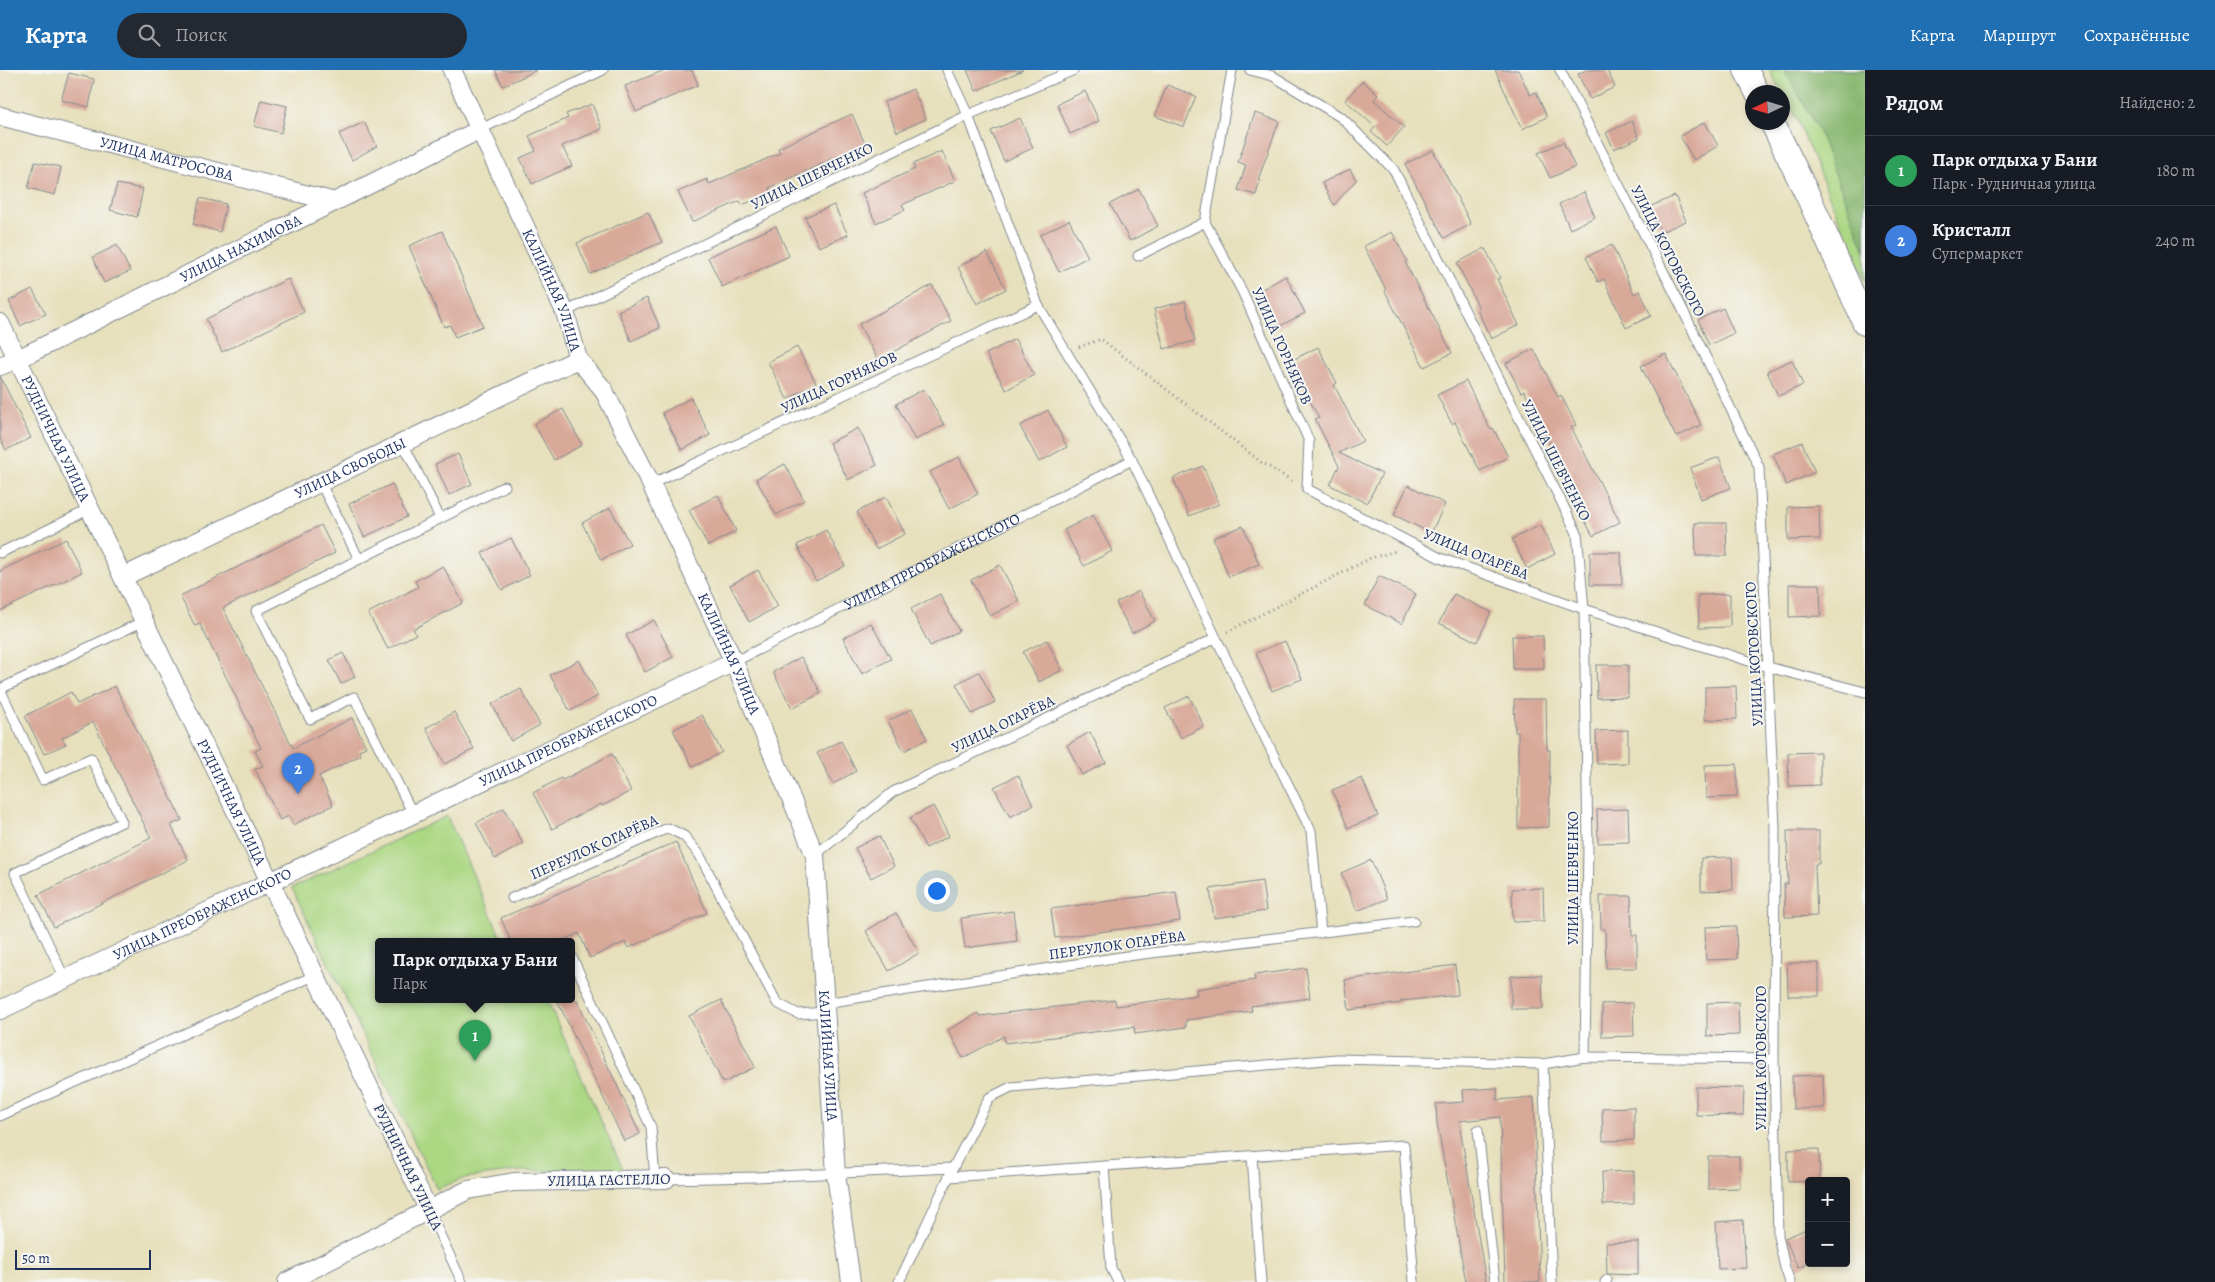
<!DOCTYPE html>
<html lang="ru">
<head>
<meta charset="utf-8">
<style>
  body { margin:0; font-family:Alegreya,serif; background:#242831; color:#f1f3f6 }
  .controls { position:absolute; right:15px; bottom:15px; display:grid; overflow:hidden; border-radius:5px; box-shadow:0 2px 8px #0003 }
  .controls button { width:45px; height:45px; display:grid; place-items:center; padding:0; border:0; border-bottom:1px solid #363941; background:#171b24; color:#f1f3f6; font:25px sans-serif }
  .compass { position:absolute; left:1745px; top:15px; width:45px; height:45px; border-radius:50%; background:#171b24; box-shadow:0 2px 8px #0003; rotate:266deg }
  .scale { position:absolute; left:15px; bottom:12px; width:136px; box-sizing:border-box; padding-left:5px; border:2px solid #1b2f5e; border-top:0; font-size:14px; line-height:18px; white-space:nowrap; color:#1b2f5e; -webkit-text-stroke:4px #f6f6f2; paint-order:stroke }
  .you { position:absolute; left:936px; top:820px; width:18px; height:18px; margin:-12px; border:4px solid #fff; border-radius:50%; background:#1a73e8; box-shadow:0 0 0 8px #1a73e833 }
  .badge { display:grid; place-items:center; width:32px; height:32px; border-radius:50%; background:#1f6fb2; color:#fff; font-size:16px; font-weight:700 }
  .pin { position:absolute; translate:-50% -41px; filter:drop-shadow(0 1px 2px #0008) }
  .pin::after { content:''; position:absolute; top:26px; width:18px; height:15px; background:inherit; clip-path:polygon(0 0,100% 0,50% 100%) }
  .popup { position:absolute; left:375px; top:868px; width:200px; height:65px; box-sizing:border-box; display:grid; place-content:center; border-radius:5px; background:#171b24; filter:drop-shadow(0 1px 4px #0005); font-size:16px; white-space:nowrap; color:#9ea1a6 }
  .popup b { font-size:19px; color:#f1f3f6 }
  .popup::after { content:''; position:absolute; left:50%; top:100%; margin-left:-10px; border:10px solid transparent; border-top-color:#171b24 }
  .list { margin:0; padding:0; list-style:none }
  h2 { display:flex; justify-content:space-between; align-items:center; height:65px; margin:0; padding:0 20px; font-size:21px }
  h2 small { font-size:16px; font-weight:400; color:#9ea1a6 }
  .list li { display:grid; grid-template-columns:32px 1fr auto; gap:15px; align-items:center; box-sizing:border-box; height:70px; padding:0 20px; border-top:1px solid #363941 }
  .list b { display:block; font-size:19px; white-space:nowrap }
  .list p { margin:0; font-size:16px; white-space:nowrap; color:#9ea1a6 }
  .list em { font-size:16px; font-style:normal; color:#9ea1a6 }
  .icon { flex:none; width:28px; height:28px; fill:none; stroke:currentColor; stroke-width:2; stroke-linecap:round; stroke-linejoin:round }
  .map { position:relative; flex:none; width:1865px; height:1212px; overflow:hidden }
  header { display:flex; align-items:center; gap:30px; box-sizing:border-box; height:70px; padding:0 25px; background:#1f6fb2; color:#fff }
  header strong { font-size:24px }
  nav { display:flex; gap:28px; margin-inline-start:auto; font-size:18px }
  .search { width:350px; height:45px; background:#242831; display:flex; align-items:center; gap:12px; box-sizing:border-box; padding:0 18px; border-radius:28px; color:#9ea1a6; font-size:19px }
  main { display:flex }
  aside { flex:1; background:#171b24 }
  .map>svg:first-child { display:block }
  .green { fill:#acd783; stroke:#648370 }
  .forest { fill:#89b871; stroke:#527468 }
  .building { fill:#d8a899 }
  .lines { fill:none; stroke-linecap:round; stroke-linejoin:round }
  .service-casing { stroke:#81888d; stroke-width:11 }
  .minor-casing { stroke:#81888d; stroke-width:20 }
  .secondary-casing { stroke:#81888d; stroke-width:26 }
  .path { stroke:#81888d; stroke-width:3; stroke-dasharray:1 4; stroke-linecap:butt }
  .service { stroke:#fff; stroke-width:9 }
  .minor { stroke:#fff; stroke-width:18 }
  .secondary { stroke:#fff; stroke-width:24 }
  .labels { text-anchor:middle; stroke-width:4; stroke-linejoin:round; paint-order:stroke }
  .street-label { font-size:15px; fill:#1b2f5e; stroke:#f6f6f2 }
</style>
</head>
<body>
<header>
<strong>Карта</strong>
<div class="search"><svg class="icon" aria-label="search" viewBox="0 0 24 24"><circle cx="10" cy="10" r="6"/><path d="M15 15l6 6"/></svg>Поиск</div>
<nav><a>Карта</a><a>Маршрут</a><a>Сохранённые</a></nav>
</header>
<main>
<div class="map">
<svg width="1865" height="1212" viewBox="0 0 1865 1212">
  <rect width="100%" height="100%" fill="#f6f6f2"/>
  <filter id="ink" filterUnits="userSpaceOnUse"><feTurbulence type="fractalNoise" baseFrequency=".02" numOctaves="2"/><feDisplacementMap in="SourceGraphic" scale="10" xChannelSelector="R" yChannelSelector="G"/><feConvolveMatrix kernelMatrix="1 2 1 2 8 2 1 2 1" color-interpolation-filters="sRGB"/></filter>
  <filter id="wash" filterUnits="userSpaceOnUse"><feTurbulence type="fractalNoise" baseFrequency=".0096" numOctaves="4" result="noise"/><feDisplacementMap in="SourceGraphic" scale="20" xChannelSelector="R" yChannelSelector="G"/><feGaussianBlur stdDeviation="1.12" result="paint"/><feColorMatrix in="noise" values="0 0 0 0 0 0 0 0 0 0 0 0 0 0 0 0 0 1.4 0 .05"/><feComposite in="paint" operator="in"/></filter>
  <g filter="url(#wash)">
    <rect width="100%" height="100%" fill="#e7e0bc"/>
    <!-- green -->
    <path class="green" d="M1769,0H1865V211L1795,45Z
      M447,746L503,872H379V930H547L623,1100L517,1101L465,1108L437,1119L292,818Z"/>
    <!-- forest -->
    <path class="forest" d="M1784,0H1865V181L1817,57Z"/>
    <g id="blocks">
      <!-- building -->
      <path class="building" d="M495,0H537L503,16Z
        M665,0H692L698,15L636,42L625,16Z
        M967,0H1023L976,21Z
        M1495,0H1518L1530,25L1536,22L1547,47L1522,59Z
        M1586,0H1607L1615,17L1590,29L1578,4Z
        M69,3L94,9L89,37L61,30Z
        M1363,11L1378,25L1374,30L1404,57L1387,76L1371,62L1375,57L1345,30Z
        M1167,15L1196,26L1184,57L1155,46Z
        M913,19L926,49L897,62L884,32Z
        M1085,21L1099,51L1070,64L1057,34Z
        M261,30L287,36L281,63L254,56Z
        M592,34L602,59L562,76L572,96L532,114L520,88L536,81L529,66L568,48L566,44Z
        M1255,43L1279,51L1258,110H1260L1256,125L1238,120L1246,95L1238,92Z
        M852,44L865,74L769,118L771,123L742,135L740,131L692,152L678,122L707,109L709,114L780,83L778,78Z
        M1020,48L1033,78L1004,91L991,61Z
        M1632,51L1639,68L1614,79L1606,63Z
        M364,52L377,76L352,90L339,64Z
        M1705,52L1718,76L1694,90L1680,66Z
        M1563,72L1575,97L1550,108L1538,83Z
        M1433,80L1471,154L1444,168L1405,94Z
        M942,81L955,111L902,135L905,140L876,153L862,123L915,99L913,94Z
        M35,92L61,97L55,125L28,118Z
        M1350,99L1356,110L1334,135L1322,113Z
        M117,114L143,119L137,147L110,140Z
        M1139,119L1158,156L1130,171L1110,134Z
        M1584,122L1595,147L1570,159L1559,134Z
        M1675,126L1686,151L1661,162L1649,137Z
        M200,128L226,134L220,162L193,154Z
        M834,135L848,165L819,177L805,147Z
        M648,142L662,172L590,204L577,173Z
        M1069,150L1088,187L1059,202L1040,165Z
        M776,156L789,186L722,217L708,187Z
        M442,161L483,256L455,267L450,255L444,257L409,176Z
        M1392,162L1407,191L1405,192L1452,283L1424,297L1385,221L1386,220L1364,176Z
        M117,175L130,201L104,213L93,187Z
        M1612,175L1634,224L1640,221L1651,246L1626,258L1604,209L1598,212L1586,187Z
        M1485,178L1500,208L1497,209L1519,255L1491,269L1477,239L1479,238L1457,193Z
        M987,182L1006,219L977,234L958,197Z
        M1286,206L1305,243L1276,258L1257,222Z
        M288,209L304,242L222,282L206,249Z
        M932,215L951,251L878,290L859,254Z
        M32,219L46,244L20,256L9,231Z
        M647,228L660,258L631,271L618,241Z
        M1185,231L1195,271L1164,279L1154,239Z
        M1723,238L1734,263L1709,275L1698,250Z
        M1015,269L1034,305L1006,320L986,284Z
        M797,277L816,313L787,329L768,292Z
        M1318,277L1337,313L1334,315L1363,371L1339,383L1382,404L1367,433L1330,415L1339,396L1315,349L1319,348L1289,292Z
        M1534,279L1558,327L1561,325L1576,355L1571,357L1620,452L1593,466L1551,387L1556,385L1524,321L1521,323L1506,293Z
        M1666,284L1701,355L1676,367L1641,296Z
        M1792,290L1803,315L1778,326L1767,301Z
        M0,306L31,368L6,380L0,368Z
        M1466,311L1490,359L1493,358L1508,387L1480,401L1455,352L1452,354L1437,325Z
        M924,319L944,355L915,370L896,334Z
        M691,328L710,365L682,380L662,343Z
        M563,339L582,375L554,390L534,354Z
        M1048,340L1067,377L1039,392L1020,356Z
        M858,358L877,395L848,410L829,373Z
        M1802,372L1815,402L1786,415L1773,384Z
        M458,384L472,414L449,425L435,394Z
        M959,387L978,424L949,439L930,402Z
        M1719,387L1731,418L1701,429L1690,398Z
        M785,394L804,430L776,445L756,409Z
        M1203,396L1219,434L1189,446L1173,408Z
        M392,414L407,447L364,467L349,434Z
        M1408,415L1445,434L1431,463L1394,445Z
        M718,425L736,461L708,476L689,440Z
        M886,427L905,464L876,479L857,442Z
        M1819,436L1820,469L1788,470V437Z
        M610,438L630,474L601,490L582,453Z
        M1093,445L1112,481L1084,496L1064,460Z
        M1695,453H1726L1727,486H1696Z
        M321,455L335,483L223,538L293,678L352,648L366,677L359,680L361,685L319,706L333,735L293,755L289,746L280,750L255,699L263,696L255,681L261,678L200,554L195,556L180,526Z
        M1541,455L1555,484L1527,499L1512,469Z
        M1243,456L1259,494L1229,507L1213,468Z
        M826,460L845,496L816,511L797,475Z
        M511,468L530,505L502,520L482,483Z
        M66,469L82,502L0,541V501Z
        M1590,482H1621L1622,515H1590Z
        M1000,495L1019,531L990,546L971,510Z
        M443,496L463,533L413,559L416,564L388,579L368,543L418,517L415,511Z
        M758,500L778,536L749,552L730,515Z
        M1379,506L1416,524L1402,554L1365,535Z
        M1789,514H1820L1821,546L1789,547Z
        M1139,521L1155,551L1132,563L1116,533Z
        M940,524L959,561L930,576L911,539Z
        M1454,524L1491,542L1477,572L1439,553Z
        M1730,524V557L1699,558L1698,525Z
        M654,550L673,587L645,602L626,565Z
        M871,553L891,589L862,604L843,568Z
        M1512,566H1543L1544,599H1513Z
        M1047,570L1062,600L1039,612L1023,582Z
        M1285,571L1302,609L1272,621L1256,583Z
        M343,583L355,607L341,614L329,590Z
        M801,587L821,623L792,638L773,602Z
        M579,590L598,626L570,641L550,605Z
        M1596,595H1628V627L1597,628Z
        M979,602L995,632L972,644L956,614Z
        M115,616L182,750L171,755L188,790L54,857L38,825L151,768L93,652L62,668L66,674L44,684L25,646L71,622L77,634Z
        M1736,616L1737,649L1705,650V617Z
        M521,619L540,655L511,671L492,634Z
        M1189,626L1204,656L1181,668L1165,638Z
        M1514,629H1546L1547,680H1550L1549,757L1518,758V662H1515Z
        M912,639L927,669L904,681L888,651Z
        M454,642L474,679L445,694L426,658Z
        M702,645L722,682L693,697L673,660Z
        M1628,660V693L1597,694L1596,661Z
        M1090,662L1106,693L1082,705L1067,675Z
        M841,671L856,701L833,714L817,683Z
        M1820,682V715L1789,716L1788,683Z
        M612,684L631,721L602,736L601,734L552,759L533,723L561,708L563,710Z
        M1737,694V727L1706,728L1705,695Z
        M1018,705L1033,735L1010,747L994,717Z
        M1362,708L1378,746L1348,758L1332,720Z
        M933,736L949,766L926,778L910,748Z
        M504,738L523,774L495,789L476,753Z
        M1628,739L1629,772L1598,773L1597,740Z
        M1787,761H1819V794H1815L1817,846L1785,847L1784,814H1788Z
        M879,766L894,796L871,808L855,778Z
        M676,772L707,843L628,878L625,872L590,888L579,863L559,872H511L501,848Z
        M1732,787L1733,820L1701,821V788Z
        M1371,790L1387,829L1357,841L1341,803Z
        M1262,811L1266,841L1214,848L1210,819Z
        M1543,818L1544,851L1513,852L1512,819Z
        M1176,822L1180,851L1055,868L1051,839Z
        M1600,826H1631L1632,865H1637V898H1606L1605,859H1601Z
        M1013,841L1017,871L965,878L961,848Z
        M896,843L919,883L889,901L866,861Z
        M1736,856L1737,889L1706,890L1705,857Z
        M1787,893H1819V926H1788Z
        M1455,895L1458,925L1401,931V933L1349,940L1345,910Z
        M1306,898L1310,928L1251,936L1252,941L1186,950V957L1135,964L1134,957L1005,973L1004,966L963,988L948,960L978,943L980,946L1115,930L1116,936L1197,925L1196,919L1255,910L1254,905Z
        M1542,905L1543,939H1511V906Z
        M557,930H577L640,1064L624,1071Z
        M721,930L755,997L723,1013L689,946Z
        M1738,932L1739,965L1707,966V933Z
        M1633,933L1634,966L1602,967V934Z
        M1823,1005L1824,1038L1793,1039L1792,1006Z
        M1696,1017L1744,1018L1743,1046L1696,1045Z
        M1497,1018V1030L1534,1027L1540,1212H1505L1500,1047L1459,1051L1486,1212H1466L1437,1053L1436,1034L1464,1032L1463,1020Z
        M1634,1037V1070L1603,1071L1602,1038Z
        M1819,1079L1820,1111L1788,1112V1080Z
        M1708,1086H1739L1740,1118L1708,1119Z
        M1634,1101V1134L1603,1135L1602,1102Z
        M1743,1150L1746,1198L1718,1199L1716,1152Z
        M1809,1158V1193L1798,1198L1785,1168Z
        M1638,1172V1205L1607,1204L1606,1173Z"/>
    </g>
  </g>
  <g filter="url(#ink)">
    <use href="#blocks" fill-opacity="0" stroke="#81888d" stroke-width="1"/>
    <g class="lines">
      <defs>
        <g id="service">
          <path d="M947,0L968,45L1038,235L1132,390L1216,568L1311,761L1321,863"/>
          <path d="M1250,0L1273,6L1342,48L1394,100L1577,463L1584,539L1588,774L1585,987"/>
          <path d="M1560,0L1679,232L1759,397L1775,758L1774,989L1778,1166L1785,1198L1790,1212"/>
          <path d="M479,60L603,0"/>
          <path d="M1205,152L1243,223L1309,371L1307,419L1440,488L1584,539L1768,597L1865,622"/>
          <path d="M1205,152L1232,0"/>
          <path d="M1138,186L1205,152"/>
          <path d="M565,242L968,45L1074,0"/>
          <path d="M403,373L440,448"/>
          <path d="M320,412L359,489"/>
          <path d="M651,414L1038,235"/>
          <path d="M0,483L90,439"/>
          <path id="s1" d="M734,592L1132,390"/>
          <path d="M413,744L354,627L310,649L256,541L505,416"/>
          <path d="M815,785L893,722L1216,568"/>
          <path d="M512,828L668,758L684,766L699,784L777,933L798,944L826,942"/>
          <path d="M571,885L651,1057L655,1109"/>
          <path d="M65,909L15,803L122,752L91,688L43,710L0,619L144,551"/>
          <path d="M825,933L1127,886L1414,851"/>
          <path d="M1543,994L1552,1212"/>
          <path d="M0,1046L316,905"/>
          <path d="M1478,1060L1495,1212"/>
          <path d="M1252,1086L1261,1212"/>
          <path d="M1104,1096L1111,1198L1118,1212"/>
          <path d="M949,1107L1404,1075L1414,1212"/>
          <path d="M666,1109L756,1107L953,1098"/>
          <path d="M429,1141L462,1212"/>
          <path d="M899,1212L953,1098L989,1028L1011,1017L1337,989L1543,994L1585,987L1774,989"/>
          <path d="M1605,1212L1607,1210"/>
        </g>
        <g id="minor">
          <path id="s2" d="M452,0L565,242L578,289L603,319L651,414L734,592L815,785L836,1104L851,1212"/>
          <path id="s3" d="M0,46L335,132"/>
          <path id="s4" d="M0,253L429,1141"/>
          <path id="s5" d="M0,296L18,289L479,60"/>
          <path id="s6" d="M123,507L578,289"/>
          <path id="s7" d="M0,940L734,592"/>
          <path d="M287,1212L468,1120L514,1112L666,1109"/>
        </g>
        <path id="secondary" d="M1746,0L1757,22
          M1772,52L1809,128L1865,253"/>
      </defs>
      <!-- service casing -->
      <use href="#service" class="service-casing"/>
      <!-- minor casing -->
      <use href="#minor" class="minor-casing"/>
      <!-- secondary casing -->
      <use href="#secondary" class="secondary-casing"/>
      <!-- path -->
      <path class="path" d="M1079,277L1101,269L1261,392L1294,412
        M1227,562L1371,488L1396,481"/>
      <!-- service -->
      <use href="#service" class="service"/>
      <!-- minor -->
      <use href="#minor" class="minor"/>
      <!-- secondary -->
      <use href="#secondary" class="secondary"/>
    </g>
  </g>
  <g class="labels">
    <!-- street labels -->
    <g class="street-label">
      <text dy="5" stroke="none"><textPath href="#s3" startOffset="172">УЛИЦА МАТРОСОВА</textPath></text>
      <text transform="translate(812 106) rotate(-26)" y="5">УЛИЦА ШЕВЧЕНКО</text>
      <text dy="5" stroke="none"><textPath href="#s5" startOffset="268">УЛИЦА НАХИМОВА</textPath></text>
      <text transform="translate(1668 181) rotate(63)" y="5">УЛИЦА КОТОВСКОГО</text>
      <text dy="5" stroke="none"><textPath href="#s2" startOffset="242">КАЛИЙНАЯ УЛИЦА</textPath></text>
      <text transform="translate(1282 276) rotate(66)" y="5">УЛИЦА ГОРНЯКОВ</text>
      <text transform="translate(839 312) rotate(-25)" y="5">УЛИЦА ГОРНЯКОВ</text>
      <text dy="5" stroke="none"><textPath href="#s4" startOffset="128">РУДНИЧНАЯ УЛИЦА</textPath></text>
      <text transform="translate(1556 390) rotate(63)" y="5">УЛИЦА ШЕВЧЕНКО</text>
      <text dy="5" stroke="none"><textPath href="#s6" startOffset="252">УЛИЦА СВОБОДЫ</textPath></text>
      <text transform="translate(1476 484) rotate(22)" y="5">УЛИЦА ОГАРЁВА</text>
      <text dy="5" stroke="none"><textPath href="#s1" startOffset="222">УЛИЦА ПРЕОБРАЖЕНСКОГО</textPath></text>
      <text dy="5" stroke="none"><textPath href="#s2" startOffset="648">КАЛИЙНАЯ УЛИЦА</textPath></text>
      <text transform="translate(1754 584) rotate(-93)" y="5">УЛИЦА КОТОВСКОГО</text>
      <text transform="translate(1003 654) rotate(-26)" y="5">УЛИЦА ОГАРЁВА</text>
      <text dy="5" stroke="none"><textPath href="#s7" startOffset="629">УЛИЦА ПРЕОБРАЖЕНСКОГО</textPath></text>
      <text dy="5" stroke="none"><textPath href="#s4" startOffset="532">РУДНИЧНАЯ УЛИЦА</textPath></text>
      <text transform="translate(594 777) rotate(-24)" y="5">ПЕРЕУЛОК ОГАРЁВА</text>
      <text transform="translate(1573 808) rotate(-90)" y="5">УЛИЦА ШЕВЧЕНКО</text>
      <text dy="5" stroke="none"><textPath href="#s7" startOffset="224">УЛИЦА ПРЕОБРАЖЕНСКОГО</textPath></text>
      <text transform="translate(1117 875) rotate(-8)" y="5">ПЕРЕУЛОК ОГАРЁВА</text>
      <text dy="5" stroke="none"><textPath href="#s2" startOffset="1068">КАЛИЙНАЯ УЛИЦА</textPath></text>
      <text transform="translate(1761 988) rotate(-90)" y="5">УЛИЦА КОТОВСКОГО</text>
      <text transform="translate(408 1097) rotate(64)" y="5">РУДНИЧНАЯ УЛИЦА</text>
      <text transform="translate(609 1110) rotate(-1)" y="5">УЛИЦА ГАСТЕЛЛО</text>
    </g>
  </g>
</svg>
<div class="controls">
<button>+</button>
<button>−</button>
</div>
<svg class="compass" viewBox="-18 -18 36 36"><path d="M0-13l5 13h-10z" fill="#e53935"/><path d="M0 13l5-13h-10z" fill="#9ea1a6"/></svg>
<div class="scale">50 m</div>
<div class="you"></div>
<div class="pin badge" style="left:475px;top:991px;background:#2e9e5b">1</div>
<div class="popup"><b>Парк отдыха у Бани</b>Парк</div>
<div class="pin badge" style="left:298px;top:724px;background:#3f7fe0">2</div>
</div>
<aside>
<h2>Рядом<small>Найдено: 2</small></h2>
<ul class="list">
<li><span class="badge" style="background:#2e9e5b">1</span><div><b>Парк отдыха у Бани</b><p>Парк · Рудничная улица</p></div><em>180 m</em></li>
<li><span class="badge" style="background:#3f7fe0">2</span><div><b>Кристалл</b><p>Супермаркет</p></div><em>240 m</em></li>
</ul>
</aside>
</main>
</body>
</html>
